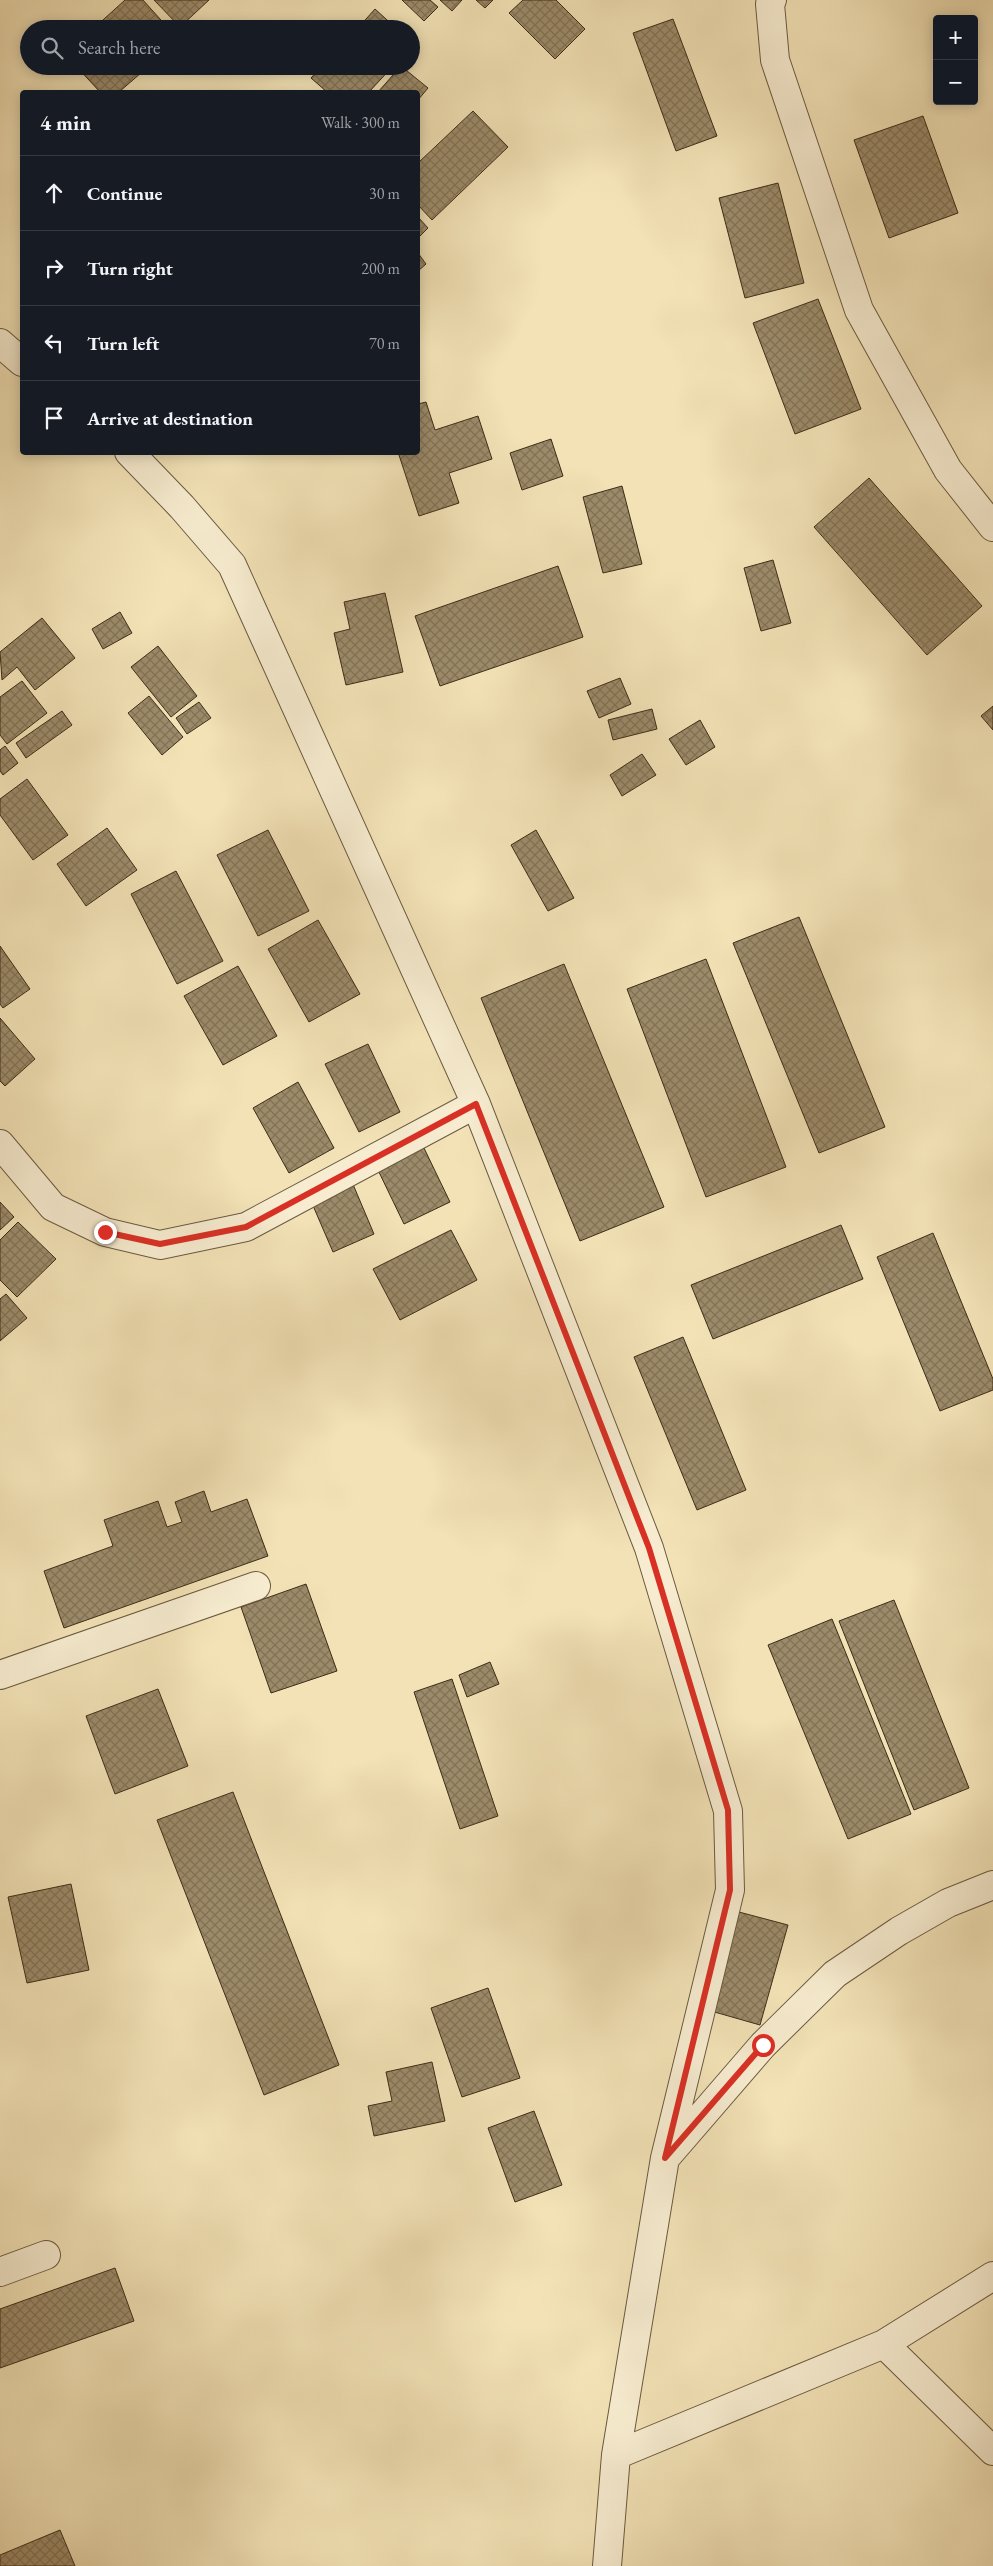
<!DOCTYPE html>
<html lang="en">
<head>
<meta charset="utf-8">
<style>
  body { margin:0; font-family:"EB Garamond",serif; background:#20242c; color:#f1f3f6 }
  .controls { position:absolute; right:15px; top:15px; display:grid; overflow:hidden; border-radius:5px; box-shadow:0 2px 12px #0003 }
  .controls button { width:45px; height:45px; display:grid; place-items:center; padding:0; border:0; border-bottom:1px solid #363941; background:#171b24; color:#f1f3f6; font:25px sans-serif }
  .stop { position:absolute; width:15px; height:15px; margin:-11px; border:4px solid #d93025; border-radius:50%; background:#fff }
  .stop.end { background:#d93025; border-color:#fff; box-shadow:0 1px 5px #0008 }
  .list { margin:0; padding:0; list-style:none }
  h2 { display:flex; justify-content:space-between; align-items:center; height:65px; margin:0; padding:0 20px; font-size:21px }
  h2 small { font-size:16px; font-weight:400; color:#9ea1a6 }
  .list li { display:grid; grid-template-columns:32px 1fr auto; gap:15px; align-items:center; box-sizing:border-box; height:75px; padding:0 20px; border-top:1px solid #363941 }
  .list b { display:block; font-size:19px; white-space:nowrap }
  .list em { font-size:16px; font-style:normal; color:#9ea1a6 }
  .icon { flex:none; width:28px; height:28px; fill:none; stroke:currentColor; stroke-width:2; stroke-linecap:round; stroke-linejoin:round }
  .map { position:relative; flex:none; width:993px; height:2566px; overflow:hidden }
  .search { position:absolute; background:#171b24; box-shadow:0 2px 12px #0003; left:20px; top:20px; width:400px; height:55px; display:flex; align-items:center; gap:12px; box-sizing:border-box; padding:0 18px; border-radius:28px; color:#9ea1a6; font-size:19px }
  .panel { position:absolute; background:#171b24; box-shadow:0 2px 12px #0003; left:20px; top:90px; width:400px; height:365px; border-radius:5px }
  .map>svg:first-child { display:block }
  .building { fill:url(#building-cross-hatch); stroke:#3e2d17 }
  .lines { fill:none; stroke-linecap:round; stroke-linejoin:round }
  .minor-casing { stroke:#6b5a3f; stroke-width:30 }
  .minor { stroke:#f7ecd0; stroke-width:28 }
  .route { stroke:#d93025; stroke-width:6 }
</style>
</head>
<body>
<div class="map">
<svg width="993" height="2566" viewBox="0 0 993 2566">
  <defs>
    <pattern id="building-cross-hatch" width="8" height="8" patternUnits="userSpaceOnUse" patternTransform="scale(1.25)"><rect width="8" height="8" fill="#9c8b6a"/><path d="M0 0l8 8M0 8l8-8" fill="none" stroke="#817256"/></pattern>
  </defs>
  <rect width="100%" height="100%" fill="#f2e2b6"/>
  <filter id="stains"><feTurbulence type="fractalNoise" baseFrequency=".004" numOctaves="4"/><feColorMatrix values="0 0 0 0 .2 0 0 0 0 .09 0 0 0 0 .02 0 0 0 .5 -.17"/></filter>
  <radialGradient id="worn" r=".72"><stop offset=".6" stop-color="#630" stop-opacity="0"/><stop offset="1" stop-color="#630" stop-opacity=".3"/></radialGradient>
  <!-- building -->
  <path class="building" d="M125,0H143L169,29H93Z
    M154,0H209L180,27Z
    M402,0H430L438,7L424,21Z
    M440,0H462L452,11Z
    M476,0H493L485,8Z
    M523,0H556L585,29L555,59L509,13Z
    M375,9L397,29H357Z
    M673,19L717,136L676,151L633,33Z
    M76,66H149L119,92H100Z
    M322,66H393L369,92H327L311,78Z
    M401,66L428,88L418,100V92H378Z
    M473,111L508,147L432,220L418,205V163Z
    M923,116L958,213L889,238L854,140Z
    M778,183L804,283L745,298L719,198Z
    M418,217L428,228L418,238Z
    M418,253L426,264L418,271Z
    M818,299L861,409L795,434L753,323Z
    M426,402L435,430L478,416L492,459L449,473L459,503L419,516L398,452H418V404Z
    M551,439L563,476L522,490L510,453Z
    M869,478L982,606L927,655L814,527Z
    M622,486L642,564L603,573L583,497Z
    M773,560L791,623L761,631L744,568Z
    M558,566L583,637L440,686L415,616Z
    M385,593L403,672L346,685L334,633L350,629L344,602Z
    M120,612L132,633L103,649L92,629Z
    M42,618L75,658L35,690L17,667L2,680L0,652Z
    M158,646L197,696L171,717L131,667Z
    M620,678L631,704L599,718L587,691Z
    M22,681L47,713L7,744L0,735V697Z
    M149,696L183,737L162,755L128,713Z
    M199,702L211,718L187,734L176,718Z
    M993,706V730L981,716Z
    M652,709L657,729L613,740L608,720Z
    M62,711L72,725L26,758L16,743Z
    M700,720L715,747L686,765L669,739Z
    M5,746L18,763L3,775L0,771V750Z
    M642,754L656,775L622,796L610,775Z
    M27,779L68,835L33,860L0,815V799Z
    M107,828L137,870L86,906L57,864Z
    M268,830L309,911L258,936L217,855Z
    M536,830L574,898L548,911L511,845Z
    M176,871L223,961L177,984L131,894Z
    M799,917L885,1127L819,1153L733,943Z
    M318,920L360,994L309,1022L268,949Z
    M0,946L30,989L3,1008L0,1004Z
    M706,959L786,1167L706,1197L627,989Z
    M564,964L664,1207L580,1241L481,998Z
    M238,966L277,1036L223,1065L184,996Z
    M0,1018L35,1059L5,1086L0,1081Z
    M368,1044L400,1112L359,1132L325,1064Z
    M298,1082L334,1148L289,1173L253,1108Z
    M423,1146L450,1202L404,1224L377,1168Z
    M352,1182L374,1234L333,1252L311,1201Z
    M0,1202L14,1217L0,1230Z
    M18,1222L56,1259L17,1297L0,1280V1240Z
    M841,1225L863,1279L713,1339L691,1285Z
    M451,1230L477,1280L400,1320L373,1269Z
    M933,1233L993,1379V1390L940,1411L877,1257Z
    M6,1294L27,1318L0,1341V1299Z
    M683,1337L746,1490L697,1510L634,1357Z
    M204,1491L211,1512L247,1499L268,1556L64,1628L44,1571L113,1546L104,1520L158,1501L167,1527L182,1522L175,1502Z
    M306,1584L337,1671L271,1693L241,1607Z
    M894,1600L969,1788L914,1810L839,1621Z
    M832,1619L911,1814L848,1839L768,1645Z
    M490,1662L499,1684L467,1697L459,1675Z
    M452,1679L498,1816L460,1829L414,1692Z
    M158,1689L188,1766L115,1794L86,1716Z
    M233,1792L339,2065L264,2095L157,1820Z
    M71,1884L89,1970L27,1983L8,1897Z
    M739,1912L788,1925L760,2025L711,2011Z
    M488,1988L520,2078L462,2097L431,2008Z
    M432,2062L445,2121L374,2136L368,2106L392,2101L386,2072Z
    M534,2111L562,2185L515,2202L488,2128Z
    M115,2268L134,2321L0,2368V2309Z
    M60,2530L75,2566H0V2555Z"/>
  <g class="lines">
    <defs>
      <path id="minor" d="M772,0L770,4L775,60L859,310L948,470L993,527
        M0,343L22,362
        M129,452L182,507L232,565L476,1104L649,1548L728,1811L730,1890L665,2158L616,2455L607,2566
        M0,1144L53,1207L105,1232L160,1245L246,1227L476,1104
        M0,1675L256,1586
        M668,2155L763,2045L835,1974L899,1931L948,1903L993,1885
        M0,2272L46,2255
        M884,2344L993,2451
        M616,2455L884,2344L993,2276"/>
    </defs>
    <!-- minor casing -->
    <use href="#minor" class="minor-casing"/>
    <!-- minor -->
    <use href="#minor" class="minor"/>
  </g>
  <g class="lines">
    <!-- route -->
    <path class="route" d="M105,1232L160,1244L246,1227L476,1104L649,1548L728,1810L730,1890L665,2158L763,2045"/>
  </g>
  <rect width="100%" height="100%" filter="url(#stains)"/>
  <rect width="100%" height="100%" fill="url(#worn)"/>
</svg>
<div class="controls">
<button>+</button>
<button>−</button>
</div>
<div class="stop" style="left:763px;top:2045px"></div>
<div class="stop end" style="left:105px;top:1232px"></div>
<div class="search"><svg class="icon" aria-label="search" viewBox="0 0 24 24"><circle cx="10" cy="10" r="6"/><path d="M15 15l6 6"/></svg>Search here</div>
<section class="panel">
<h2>4 min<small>Walk · 300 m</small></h2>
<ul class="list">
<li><svg class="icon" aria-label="ahead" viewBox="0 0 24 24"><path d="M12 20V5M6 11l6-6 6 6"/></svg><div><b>Continue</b></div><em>30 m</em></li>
<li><svg class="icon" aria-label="right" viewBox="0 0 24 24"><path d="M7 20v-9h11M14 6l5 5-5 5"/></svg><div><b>Turn right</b></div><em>200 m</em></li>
<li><svg class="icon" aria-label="left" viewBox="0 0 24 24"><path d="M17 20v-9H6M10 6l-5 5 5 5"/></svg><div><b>Turn left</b></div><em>70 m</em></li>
<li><svg class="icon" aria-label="arrive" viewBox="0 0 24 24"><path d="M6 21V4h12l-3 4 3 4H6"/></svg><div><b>Arrive at destination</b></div></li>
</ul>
</section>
</div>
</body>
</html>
